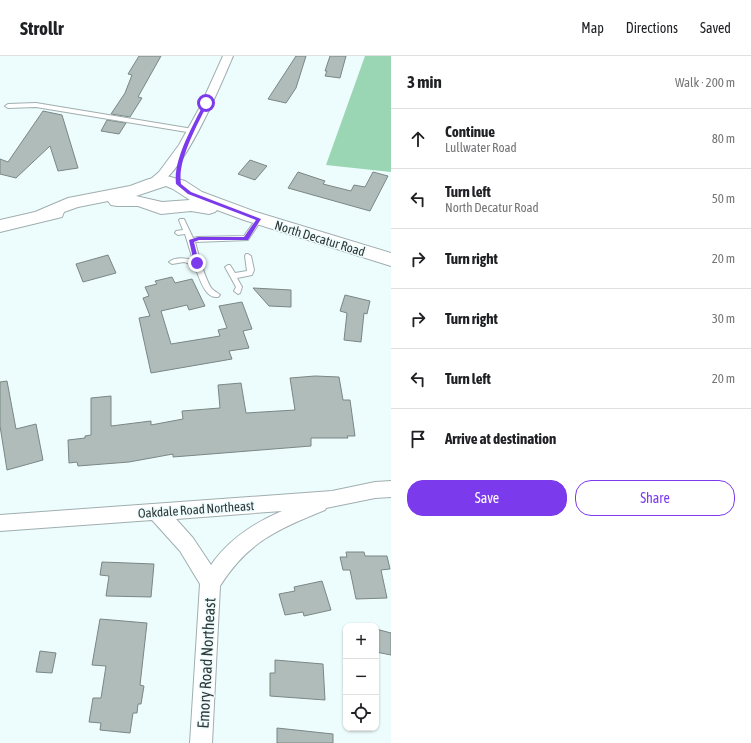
<!DOCTYPE html>
<html lang="en">
<head>
<meta charset="utf-8">
<style>
  body { margin:0; font-family:"Asap Condensed",sans-serif; background:#f2f2f2; color:#202124 }
  .controls { position:absolute; right:12px; bottom:12px; display:grid; overflow:hidden; border-radius:8px; box-shadow:0 1px 3px #0004 }
  .controls button { width:36px; height:36px; display:grid; place-items:center; padding:0; border:0; border-bottom:1px solid #e0e0e0; background:#fff; color:#202124; font:20px sans-serif }
  .stop { position:absolute; width:12px; height:12px; margin:-9px; border:3px solid #7c3aed; border-radius:50%; background:#fff }
  .stop.end { background:#7c3aed; border-color:#fff; box-shadow:0 1px 4px #0008 }
  .list { margin:0; padding:0; list-style:none }
  h2 { display:flex; justify-content:space-between; align-items:center; height:52px; margin:0; padding:0 16px; font-size:17px }
  h2 small { font-size:13px; font-weight:400; color:#757577 }
  .list li { display:grid; grid-template-columns:26px 1fr auto; gap:12px; align-items:center; box-sizing:border-box; height:60px; padding:0 16px; border-top:1px solid #e0e0e0 }
  .list b { display:block; font-size:15px; white-space:nowrap }
  .list p { margin:0; font-size:13px; white-space:nowrap; color:#757577 }
  .list em { font-size:13px; font-style:normal; color:#757577 }
  .actions { display:flex; gap:8px; padding:12px 16px }
  .actions a { flex:1; padding:9px 0; border:1px solid #7c3aed; border-radius:16px; text-align:center; font-size:14px; color:#7c3aed }
  .actions .main { background:#7c3aed; color:#fff }
  .icon { flex:none; width:22px; height:22px; fill:none; stroke:currentColor; stroke-width:2; stroke-linecap:round; stroke-linejoin:round }
  .map { position:relative; flex:none; width:391px; height:687px; overflow:hidden }
  header { display:flex; align-items:center; gap:24px; box-sizing:border-box; height:56px; padding:0 20px; background:#fff; border-bottom:1px solid #e0e0e0 }
  header strong { font-size:19px }
  nav { display:flex; gap:22px; margin-inline-start:auto; font-size:14px }
  main { display:flex }
  aside { flex:1; background:#fff }
  .map>svg:first-child { display:block }
  .forest { fill:#9bd6b4 }
  .building { fill:#afbcb9; stroke:#7a8784 }
  .lines { fill:none; stroke-linecap:round; stroke-linejoin:round }
  .service-casing { stroke:#a0aeaf; stroke-width:2 }
  .minor-casing { stroke:#a0aeaf; stroke-width:2 }
  .secondary-casing { stroke:#a0aeaf; stroke-width:2 }
  .service { fill:#fff; fill-rule:evenodd }
  .minor { fill:#fff; fill-rule:evenodd }
  .secondary { fill:#fff; fill-rule:evenodd }
  .route { fill:#7c3aed }
  .labels { text-anchor:middle; stroke-width:3; stroke-linejoin:round; paint-order:stroke }
  .street-label { font-size:13px; fill:#313737; stroke:#edfcfd }
  .near-street-label { font-size:16px; fill:#313737; stroke:#edfcfd }
</style>
</head>
<body>
<header>
<strong>Strollr</strong>
<nav><a>Map</a><a>Directions</a><a>Saved</a></nav>
</header>
<main>
<div class="map">
<svg width="391" height="687" viewBox="0 0 391 687">
  <rect width="100%" height="100%" fill="#edfcfd"/>
  <!-- forest -->
  <path class="forest" d="M365,0H391V116L326,109Z"/>
  <!-- building -->
  <path class="building" d="M139,0H161L138,41L142,42L130,61L111,58L125,37L132,19L128,18Z
    M296,0H306L296,32L286,47L268,43Z
    M330,0H346L340,22L325,20L327,15H325Z
    M43,55L62,59L78,112L58,115L50,90L16,122L0,118V103L8,106Z
    M107,64L126,67L119,78L101,75Z
    M250,104L267,110L255,124L238,118Z
    M298,116L325,125L323,128L351,135L354,129L365,131L373,116L388,120L370,155L288,132Z
    M108,199L116,217L83,226L76,208Z
    M172,221L175,227L192,223L205,250L189,254L187,249L161,255L171,288L220,280L218,274L227,272L219,250L242,246L252,273L243,275L249,292L229,295L232,303L151,317L139,262L150,260L143,242L149,240L145,231L157,228L155,225Z
    M253,232L291,234V251L269,250Z
    M345,239L370,245L367,258L364,257L361,286L344,284L347,257L340,255Z
    M315,320L339,321L343,344H350L355,380H347L348,382H311V390L173,401V398L129,406L78,410L77,406L69,407L68,384L85,382V380L91,379V342L111,340V370L151,365V369L183,363L182,355L220,352L218,329L241,327L246,357L295,354L290,322Z
    M7,325L16,373L36,368L43,404L7,414L0,370V326Z
    M346,496H364L365,500H387L390,513L381,514L387,542L356,543L350,514H343L340,501H347Z
    M102,506L154,508L151,541L106,540L109,520L100,519Z
    M322,525L331,554L304,560L303,556L285,559L279,538L295,535L294,531Z
    M100,563L147,567L140,629L144,630L141,648H138L137,657H133L130,677L100,674L101,667L89,666L93,642H101L106,610L92,609Z
    M376,573L391,577V599L376,596Z
    M40,595L56,597L52,617L36,616Z
    M275,604L323,608L325,644L270,640V617H275Z
    M277,672L333,678V687H277Z"/>
  <g class="lines">
    <defs>
      <path id="service" d="M36,47L193,73L196,75L193,77L36,51L8,52L5,50L8,48Z
        M259,161L262,163L248,184L195,186C198,197 205,224 212,233C214,235 217,236 220,239L218,241C204,243 199,219 194,209L184,206L172,208L169,206C175,201 185,202 193,204L185,178L178,179L175,177L176,175L183,174L179,164L180,163H184L193,182L198,181L244,180L257,162Z
        M246,198H248L251,200L254,214L252,219L237,222L242,231L240,237L238,238L234,235L236,231L225,211L228,209H230L235,217L247,215L245,200Z"/>
      <path id="minor" d="M223,0H233C223,23 177,138 147,131L145,128L159,116L179,89L200,51Z
        M391,425V441L375,442L326,452L325,454C279,473 248,485 220,530L212,687H190L200,528L180,495L152,464L0,475V459L332,435L375,426ZM282,455C254,467 229,483 211,509L193,482L176,463Z"/>
      <path id="secondary" d="M167,120L185,125L202,136L256,156L391,197V210L244,164L217,154L215,156L209,158L191,155L161,158L138,150H117L111,149L108,145L78,151L64,156L62,161L0,176V164L35,156L68,142L130,130L149,123ZM166,130L173,133L190,144L162,146L136,140Z"/>
    </defs>
    <!-- service casing -->
    <use href="#service" class="service-casing"/>
    <!-- minor casing -->
    <use href="#minor" class="minor-casing"/>
    <!-- secondary casing -->
    <use href="#secondary" class="secondary-casing"/>
    <!-- service -->
    <use href="#service" class="service"/>
    <!-- minor -->
    <use href="#minor" class="minor"/>
    <!-- secondary -->
    <use href="#secondary" class="secondary"/>
  </g>
  <!-- route -->
  <path class="route" d="M206,46L208,47C198,68 177,104 181,128L191,136L261,163L248,184H199L194,186L199,207L197,209L194,207L189,184L198,181H244L256,164L188,138L176,128C173,103 193,70 204,47Z"/>
  <g class="labels">
    <!-- street labels -->
    <g class="street-label">
      <text transform="translate(320 182) rotate(17)" y="5">North Decatur Road</text>
      <text transform="translate(196 453) rotate(-4)" y="5">Oakdale Road Northeast</text>
    </g>
    <!-- near-street labels -->
    <g class="near-street-label">
      <text transform="translate(206 607) rotate(-87)" y="6">Emory Road Northeast</text>
    </g>
  </g>
</svg>
<div class="controls">
<button>+</button>
<button>−</button>
<button><svg class="icon" aria-label="locate" viewBox="0 0 24 24"><circle cx="12" cy="12" r="6"/><path d="M12 2v4M12 18v4M2 12h4M18 12h4"/></svg></button>
</div>
<div class="stop" style="left:206px;top:47px"></div>
<div class="stop end" style="left:197px;top:207px"></div>
</div>
<aside>
<h2>3 min<small>Walk · 200 m</small></h2>
<ul class="list">
<li><svg class="icon" aria-label="ahead" viewBox="0 0 24 24"><path d="M12 20V5M6 11l6-6 6 6"/></svg><div><b>Continue</b><p>Lullwater Road</p></div><em>80 m</em></li>
<li><svg class="icon" aria-label="left" viewBox="0 0 24 24"><path d="M17 20v-9H6M10 6l-5 5 5 5"/></svg><div><b>Turn left</b><p>North Decatur Road</p></div><em>50 m</em></li>
<li><svg class="icon" aria-label="right" viewBox="0 0 24 24"><path d="M7 20v-9h11M14 6l5 5-5 5"/></svg><div><b>Turn right</b></div><em>20 m</em></li>
<li><svg class="icon" aria-label="right" viewBox="0 0 24 24"><path d="M7 20v-9h11M14 6l5 5-5 5"/></svg><div><b>Turn right</b></div><em>30 m</em></li>
<li><svg class="icon" aria-label="left" viewBox="0 0 24 24"><path d="M17 20v-9H6M10 6l-5 5 5 5"/></svg><div><b>Turn left</b></div><em>20 m</em></li>
<li><svg class="icon" aria-label="arrive" viewBox="0 0 24 24"><path d="M6 21V4h12l-3 4 3 4H6"/></svg><div><b>Arrive at destination</b></div></li>
</ul>
<div class="actions"><a class="main">Save</a><a>Share</a></div>
</aside>
</main>
</body>
</html>
